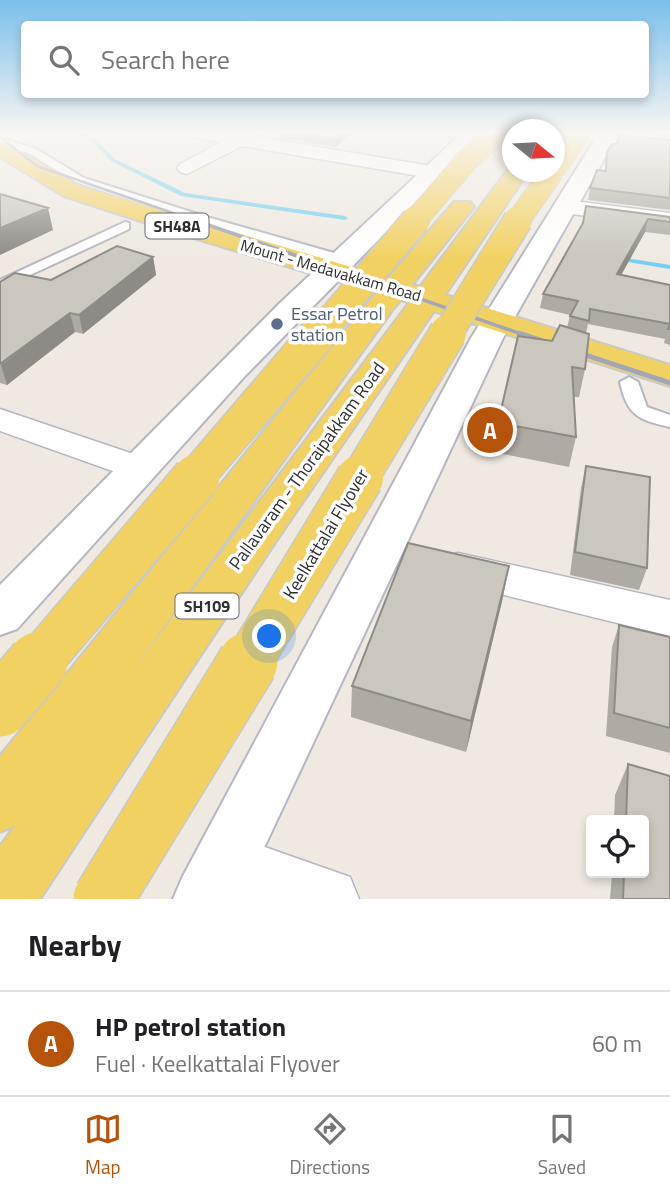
<!DOCTYPE html>
<html lang="en">
<head>
<meta charset="utf-8">
<style>
  body { margin:0; font-family:"Titillium Web",sans-serif; background:#f2f2f2; color:#202124 }
  .controls { position:absolute; right:21px; bottom:21px; display:grid; overflow:hidden; border-radius:7px; box-shadow:0 4px 10px #0003 }
  .controls button { width:63px; height:63px; display:grid; place-items:center; padding:0; border:0; border-bottom:2px solid #e0e0e0; background:#fff; color:#202124; font:35px sans-serif }
  .compass { position:absolute; left:502px; top:119px; width:63px; height:63px; border-radius:50%; background:#fff; box-shadow:0 4px 10px #0003; rotate:108deg }
  .you { position:absolute; left:270px; top:637px; width:24px; height:24px; margin:-18px; border:5px solid #fff; border-radius:50%; background:#1a73e8; box-shadow:0 0 0 10px #1a73e833 }
  .badge { display:grid; place-items:center; width:46px; height:46px; border-radius:50%; background:#b45309; color:#fff; font-size:23px; font-weight:700 }
  .pin { position:absolute; translate:-50% -50%; border:4px solid #fff; box-shadow:0 2px 7px #0006 }
  .list { margin:0; padding:0; list-style:none }
  h2 { display:flex; justify-content:space-between; align-items:center; height:91px; margin:0; padding:0 28px; font-size:30px }
  h2 small { font-size:23px; font-weight:400; color:#757577 }
  .list li { display:grid; grid-template-columns:46px 1fr auto; gap:21px; align-items:center; box-sizing:border-box; height:105px; padding:0 28px; border-top:2px solid #e0e0e0 }
  .list b { display:block; font-size:26px; white-space:nowrap }
  .list p { margin:0; font-size:23px; white-space:nowrap; color:#757577 }
  .list em { font-size:23px; font-style:normal; color:#757577 }
  .icon { flex:none; width:38px; height:38px; fill:none; stroke:currentColor; stroke-width:2; stroke-linecap:round; stroke-linejoin:round }
  .map { position:relative; flex:none; width:670px; height:899px; overflow:hidden }
  .search { position:absolute; background:#fff; box-shadow:0 4px 10px #0003; left:21px; right:21px; top:21px; height:77px; display:flex; align-items:center; gap:18px; box-sizing:border-box; padding:0 24px; border-radius:7px; color:#757577; font-size:26px }
  .sheet { height:196px; background:#fff }
  nav { display:flex; justify-content:space-around; align-items:center; box-sizing:border-box; height:98px; border-top:2px solid #e0e0e0; background:#fff; font-size:19px; color:#757577 }
  nav a { display:grid; justify-items:center; gap:4px }
  nav .on { color:#b45309 }
  .map>svg:first-child { display:block }
  .lines { fill:none; stroke-linecap:round; stroke-linejoin:round }
  .stream { fill:#75cff0; fill-rule:evenodd }
  .lane-casing { stroke:#b4b7c1; stroke-width:4 }
  .street-casing { stroke:#b4b7c1; stroke-width:3 }
  .secondary-casing { stroke:#b4b7c1; stroke-width:4 }
  .primary-casing { stroke:#c9c9c9; stroke-width:4 }
  .lane { fill:#fff; fill-rule:evenodd }
  .street { fill:#fff; fill-rule:evenodd }
  .secondary { fill:#fff; fill-rule:evenodd }
  .primary { fill:#f2d163; fill-rule:evenodd }
  .rail-far2 { stroke:#a3a6b8; stroke-width:2.5 }
  .rail-far1 { stroke:#a3a6b8; stroke-width:3.5 }
  .rail { stroke:#a3a6b8; stroke-width:5 }
  .primary-bridge-far4-casing { stroke:#c9c9c9; stroke-width:24; stroke-linecap:butt }
  .primary-bridge-far3-casing { stroke:#c9c9c9; stroke-width:31; stroke-linecap:butt }
  .primary-bridge-far2-casing { stroke:#c9c9c9; stroke-width:39; stroke-linecap:butt }
  .primary-bridge-far1-casing { stroke:#c9c9c9; stroke-width:49; stroke-linecap:butt }
  .primary-bridge-casing { stroke:#c9c9c9; stroke-width:62; stroke-linecap:butt }
  .primary-bridge-far4 { stroke:#f2d163; stroke-width:22 }
  .primary-bridge-far3 { stroke:#f2d163; stroke-width:28 }
  .primary-bridge-far2 { stroke:#f2d163; stroke-width:36 }
  .primary-bridge-far1 { stroke:#f2d163; stroke-width:46 }
  .primary-bridge { stroke:#f2d163; stroke-width:59 }
  .wall { fill:#afaba4 }
  .shaded-wall { fill:#8e8b86 }
  .building { fill:#cbc7bf; stroke:#8e8b86; stroke-width:2 }
  .service-dot { fill:#5c6f8a; stroke:#fff; stroke-width:2.5 }
  .labels { text-anchor:middle; stroke-width:7; stroke-linejoin:round; paint-order:stroke }
  .shield { fill:#fff; stroke:#6d6d6d; stroke-width:2 }
  .shield-label { font-size:16px; font-weight:bold; fill:#2e2e2e }
  .far-street-label { font-size:16px; fill:#2e2e2e; stroke:#fff }
  .service-label { font-size:18px; fill:#4e5e75; stroke:#fff; text-anchor:start }
  .street-label { font-size:18px; fill:#2e2e2e; stroke:#fff }
</style>
</head>
<body>
<div class="map">
<svg width="670" height="899" viewBox="0 0 670 899">
  <rect width="100%" height="100%" fill="#efe9e1"/>
  <g class="lines">
    <!-- stream -->
    <path class="stream" d="M77,133H84L95,139L115,159L185,193L345,216L348,218L345,220L181,196L111,161L91,141Z
      M613,256L670,265V269L616,260H613Z"/>
    <defs>
      <path id="lane" d="M0,138L36,149L84,178L207,217L348,257L350,260L348,263H338L199,223L76,182L28,153L0,144Z
        M125,222L129,223V229L0,289V280Z
        M629,377L638,382L647,407L670,415V427C638,420 627,415 620,382Z"/>
      <path id="street" d="M191,133H251L253,136L431,166L438,168L441,172L438,176L431,178L242,146L187,174L180,172L177,168L180,164L221,142L194,137Z
        M570,133H631L670,137V149L579,139Z
        M565,200L670,213V227L557,212L554,207L557,202Z
        M0,409L148,459L154,467L148,475L135,479L0,431Z
        M458,553L670,600V636L443,580L436,569L443,558Z
        M225,833L350,877L359,899H241L204,884L195,863L204,842Z"/>
      <path id="secondary" d="M462,133H483L244,377L17,629L0,635V585L280,303Z
        M599,133H619L503,338L240,899H173L183,876L471,338Z"/>
      <path id="primary" d="M0,141L80,186L388,278L454,202H470L474,207L470,212L412,285L420,287L510,167H512V172H528L445,295L670,365V386L434,311L276,541L40,899H0V846L15,826L0,832V756L376,293L174,232L64,196L0,157ZM401,300L409,303L129,675L393,309Z"/>
    </defs>
    <!-- lane casing -->
    <use href="#lane" class="lane-casing"/>
    <!-- street casing -->
    <use href="#street" class="street-casing"/>
    <!-- secondary casing -->
    <use href="#secondary" class="secondary-casing"/>
    <!-- primary casing -->
    <use href="#primary" class="primary-casing"/>
    <!-- lane -->
    <use href="#lane" class="lane"/>
    <!-- street -->
    <use href="#street" class="street"/>
    <!-- secondary -->
    <use href="#secondary" class="secondary"/>
    <!-- primary -->
    <use href="#primary" class="primary"/>
    <!-- rail-far2 -->
    <path class="rail-far2" d="M0,137L37,166L199,222"/>
    <!-- rail-far1 -->
    <path class="rail-far1" d="M194,220L524,335"/>
    <!-- rail -->
    <path class="rail" d="M519,333L670,383"/>
    <defs>
      <path id="primary-bridge-far4" d="M554,169L579,133
        M414,222L468,159L498,133
        M517,222L552,172"/>
      <path id="primary-bridge-far3" d="M318,335L416,220
        M447,335L518,220"/>
      <path id="primary-bridge-far2" d="M194,479L319,333
        M359,479L448,333"/>
      <path id="primary-bridge-far1" d="M37,664L196,478
        M247,664L360,478"/>
      <path id="primary-bridge" d="M0,707L38,662
        M103,899L248,662"/>
    </defs>
    <!-- primary-bridge-far4 casing -->
    <use href="#primary-bridge-far4" class="primary-bridge-far4-casing"/>
    <!-- primary-bridge-far3 casing -->
    <use href="#primary-bridge-far3" class="primary-bridge-far3-casing"/>
    <!-- primary-bridge-far2 casing -->
    <use href="#primary-bridge-far2" class="primary-bridge-far2-casing"/>
    <!-- primary-bridge-far1 casing -->
    <use href="#primary-bridge-far1" class="primary-bridge-far1-casing"/>
    <!-- primary-bridge casing -->
    <use href="#primary-bridge" class="primary-bridge-casing"/>
    <!-- primary-bridge-far4 -->
    <use href="#primary-bridge-far4" class="primary-bridge-far4"/>
    <!-- primary-bridge-far3 -->
    <use href="#primary-bridge-far3" class="primary-bridge-far3"/>
    <!-- primary-bridge-far2 -->
    <use href="#primary-bridge-far2" class="primary-bridge-far2"/>
    <!-- primary-bridge-far1 -->
    <use href="#primary-bridge-far1" class="primary-bridge-far1"/>
    <!-- primary-bridge -->
    <use href="#primary-bridge" class="primary-bridge"/>
  </g>
  <!-- wall -->
  <path class="wall" d="M280,133H352L335,147L280,138Z
    M670,140V210L588,200L590,188L605,171L607,152L617,144Z
    M670,217V235L645,232L621,275L670,285V345L664,343L665,339L588,324L586,333L585,369L579,397H574L576,437L569,467L493,452L498,423L552,341L567,328L570,315L540,308L543,294L583,223Z
    M153,257L156,275L83,334L75,332L7,385L0,383V282L51,280Z
    M586,466L647,568L639,590L570,575L581,488Z
    M503,597L466,752L351,717L352,686Z
    M619,625L670,637V753L606,736L612,647Z
    M628,764L670,899H610L612,873H644V820H614L615,795Z"/>
  <!-- shaded-wall -->
  <path class="shaded-wall" d="M344,133H352L335,147V140Z
    M48,208L53,230L0,255V228Z
    M648,219L645,232L614,288L617,274Z
    M153,257L156,275L83,334L79,315Z
    M70,313L75,332L7,385L1,365Z
    M509,566L503,597L466,752L471,721Z"/>
  <!-- building -->
  <path class="building" d="M294,133H344L335,140Z
    M619,135L670,140V198L590,188L597,170L606,171L607,152L612,144H617Z
    M0,194L48,208L0,228Z
    M586,206L670,217V222L648,219L617,274L670,285V329H668L670,324L590,309L589,321L570,316L578,301L543,294L583,223Z
    M117,246L153,257L79,315L70,313L0,364V282L15,273L51,280Z
    M560,325L589,334L585,369L572,367L576,437L498,423L518,336L552,341Z
    M586,466L650,477L647,568L575,552Z
    M408,543L509,566L471,721L352,686Z
    M619,625L670,637V728L614,713Z
    M628,764L670,776V899H623L624,873H644V820H626Z"/>
  <!-- sky -->
  <linearGradient id="sky" x2="0" y2="1"><stop stop-color="#7abfeb"/><stop offset="0.51" stop-color="#f8f5f2"/><stop offset="1" stop-color="#f8f5f2" stop-opacity="0"/></linearGradient>
  <rect width="670" height="259" fill="url(#sky)"/>
  <!-- markers -->
  <circle class="service-dot" cx="277" cy="324" r="7"/>
  <g class="labels">
    <!-- shield labels -->
    <g class="shield">
      <rect x="145.5" y="213.5" width="63" height="25" rx="5"/>
      <rect x="175.5" y="593.5" width="63" height="25" rx="5"/>
    </g>
    <g class="shield-label">
      <text x="177" y="232">SH48A</text>
      <text x="207" y="612">SH109</text>
    </g>
    <!-- far-street labels -->
    <g class="far-street-label">
      <text transform="translate(331 270) rotate(16)" y="6">Mount - Medavakkam Road</text>
    </g>
    <!-- service labels -->
    <g class="service-label">
      <text x="291" y="320">Essar Petrol<tspan x="291" dy="21">station</tspan></text>
    </g>
    <!-- street labels -->
    <g class="street-label">
      <text transform="translate(307 466) rotate(-54)" y="6">Pallavaram - Thoraipakkam Road</text>
      <text transform="translate(326 534) rotate(-59)" y="6">Keelkattalai Flyover</text>
    </g>
  </g>
</svg>
<div class="controls">
<button><svg class="icon" aria-label="locate" viewBox="0 0 24 24"><circle cx="12" cy="12" r="6"/><path d="M12 2v4M12 18v4M2 12h4M18 12h4"/></svg></button>
</div>
<svg class="compass" viewBox="-18 -18 36 36"><path d="M0-13l5 13h-10z" fill="#e53935"/><path d="M0 13l5-13h-10z" fill="#757577"/></svg>
<div class="you"></div>
<div class="pin badge" style="left:490px;top:430px">A</div>
<div class="search"><svg class="icon" aria-label="search" viewBox="0 0 24 24"><circle cx="10" cy="10" r="6"/><path d="M15 15l6 6"/></svg>Search here</div>
</div>
<section class="sheet">
<h2>Nearby<small></small></h2>
<ul class="list">
<li><span class="badge">A</span><div><b>HP petrol station</b><p>Fuel · Keelkattalai Flyover</p></div><em>60 m</em></li>
</ul>
</section>
<nav>
<a class="on"><svg class="icon" aria-label="map" viewBox="0 0 24 24"><path d="M3 6l6-2 6 2 6-2v14l-6 2-6-2-6 2zM9 4v14M15 6v14"/></svg>Map</a>
<a><svg class="icon" aria-label="directions" viewBox="0 0 24 24"><path d="M12 3l9 9-9 9-9-9zM9 14v-3h6M13 9l2 2-2 2"/></svg>Directions</a>
<a><svg class="icon" aria-label="saved" viewBox="0 0 24 24"><path d="M7 4h10v16l-5-4-5 4z"/></svg>Saved</a>
</nav>
</body>
</html>
